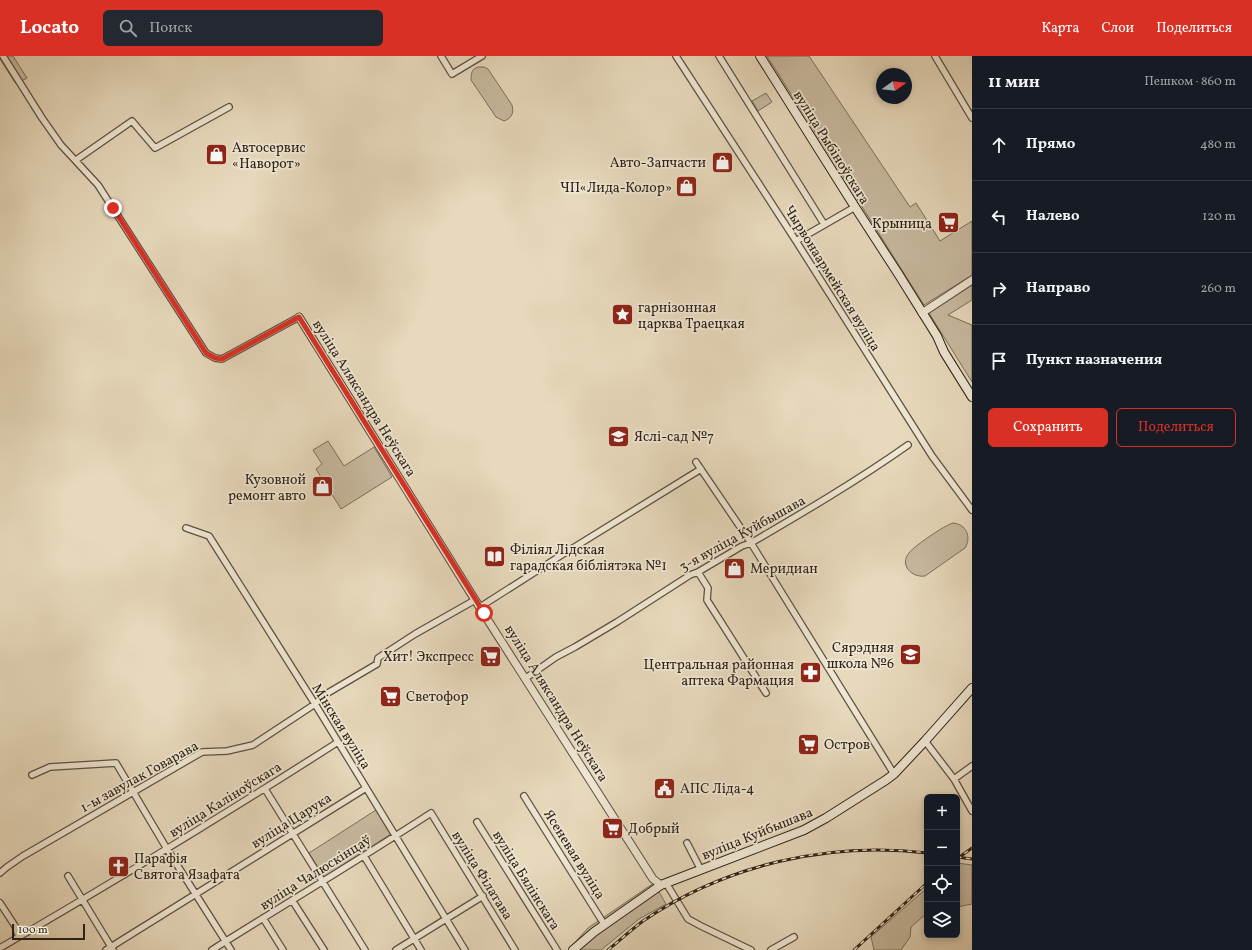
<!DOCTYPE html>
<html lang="ru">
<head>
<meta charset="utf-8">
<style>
  body { margin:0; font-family:Vollkorn,serif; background:#242831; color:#f1f3f6 }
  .controls { position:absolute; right:12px; bottom:12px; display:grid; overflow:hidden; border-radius:6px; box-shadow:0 2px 6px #0003 }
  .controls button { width:36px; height:36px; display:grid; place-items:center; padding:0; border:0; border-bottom:1px solid #363941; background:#171b24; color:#f1f3f6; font:20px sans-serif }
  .compass { position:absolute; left:876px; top:12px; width:36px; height:36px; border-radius:50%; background:#171b24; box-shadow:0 2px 6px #0003; rotate:75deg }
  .scale { position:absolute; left:12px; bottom:10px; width:73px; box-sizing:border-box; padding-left:4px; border:2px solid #2e2316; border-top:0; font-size:11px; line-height:14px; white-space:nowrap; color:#2e2316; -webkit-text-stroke:3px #efe6d3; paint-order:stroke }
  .stop { position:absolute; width:12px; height:12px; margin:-9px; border:3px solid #d93025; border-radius:50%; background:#fff }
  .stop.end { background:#d93025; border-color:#fff; box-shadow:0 1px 4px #0008 }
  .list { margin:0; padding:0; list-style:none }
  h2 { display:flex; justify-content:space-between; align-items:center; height:52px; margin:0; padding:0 16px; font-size:17px }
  h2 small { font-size:13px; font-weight:400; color:#9ea1a6 }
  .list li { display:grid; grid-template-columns:26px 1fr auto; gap:12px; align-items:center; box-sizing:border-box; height:72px; padding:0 16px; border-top:1px solid #363941 }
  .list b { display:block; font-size:15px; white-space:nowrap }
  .list em { font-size:13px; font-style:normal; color:#9ea1a6 }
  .actions { display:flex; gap:8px; padding:12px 16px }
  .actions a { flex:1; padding:9px 0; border:1px solid #d93025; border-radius:6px; text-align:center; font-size:14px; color:#d93025 }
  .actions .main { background:#d93025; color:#fff }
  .icon { flex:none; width:22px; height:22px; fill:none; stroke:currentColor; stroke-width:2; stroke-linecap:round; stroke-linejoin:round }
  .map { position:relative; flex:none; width:972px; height:894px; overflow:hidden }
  header { display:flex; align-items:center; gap:24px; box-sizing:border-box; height:56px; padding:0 20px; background:#d93025; color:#fff }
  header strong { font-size:19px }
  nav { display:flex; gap:22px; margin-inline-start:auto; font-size:14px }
  .search { width:280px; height:36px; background:#242831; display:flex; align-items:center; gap:10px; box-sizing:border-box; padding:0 14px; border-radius:6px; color:#9ea1a6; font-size:15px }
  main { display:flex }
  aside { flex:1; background:#171b24 }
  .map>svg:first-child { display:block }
  .green { fill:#c8baa0; stroke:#7b6e5b }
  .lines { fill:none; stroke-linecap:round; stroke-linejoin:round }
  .minor-casing { stroke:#5c5040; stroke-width:8 }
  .tertiary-casing { stroke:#5c5040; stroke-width:9 }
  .secondary-casing { stroke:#2e2316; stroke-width:10 }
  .minor { stroke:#efe6d3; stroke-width:5.5 }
  .tertiary { stroke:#efe6d3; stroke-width:7 }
  .secondary { stroke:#efe6d3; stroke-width:8 }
  .rail-casing { stroke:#2e2316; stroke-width:3 }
  .rail { stroke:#efe6d3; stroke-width:1.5; stroke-dasharray:4.5; stroke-linecap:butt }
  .route { stroke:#d93025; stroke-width:5 }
  .labels { text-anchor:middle; stroke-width:3.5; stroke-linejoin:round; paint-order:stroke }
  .poi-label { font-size:14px; fill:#2e2316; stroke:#efe6d3; text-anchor:start }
  .street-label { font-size:14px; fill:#2e2316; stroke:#efe6d3 }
</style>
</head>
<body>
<header>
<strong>Locato</strong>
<div class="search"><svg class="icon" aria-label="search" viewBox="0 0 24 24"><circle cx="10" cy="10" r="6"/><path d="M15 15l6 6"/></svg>Поиск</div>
<nav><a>Карта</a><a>Слои</a><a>Поделиться</a></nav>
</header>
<main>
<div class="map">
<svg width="972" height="894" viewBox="0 0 972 894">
  <rect width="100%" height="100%" fill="#e7d9bc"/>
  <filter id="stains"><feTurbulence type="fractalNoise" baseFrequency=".005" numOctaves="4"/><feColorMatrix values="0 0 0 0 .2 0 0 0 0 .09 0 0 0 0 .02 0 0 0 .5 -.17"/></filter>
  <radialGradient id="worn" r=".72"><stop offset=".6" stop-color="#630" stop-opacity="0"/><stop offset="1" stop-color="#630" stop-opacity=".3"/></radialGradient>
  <!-- green -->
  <path class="green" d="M0,0H13L27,22L16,28L0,3Z
    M767,0H809L910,151L916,147L940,185L972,165V219L924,249Z
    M478,11H484L488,13L512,49C514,57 512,62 504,65L496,61L471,24C471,17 472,13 478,11Z
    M766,37L772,46L758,55L752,45Z
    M972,229V244L948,259L972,269V326L929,257Z
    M328,385L344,410L374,391L392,421L341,453L316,413L322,408L313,394Z
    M953,467C966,468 972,481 965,492L925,520C912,522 899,509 909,497C914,490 945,469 953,467Z
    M376,754L391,778L324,821L309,797Z
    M957,807L972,809V848L957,851Z
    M654,827L666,848L639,863L601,894H568L588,872Z
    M927,832V857L911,871L910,881L901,894H874L871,881Z"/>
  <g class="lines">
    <defs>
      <path id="minor" d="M3,0L42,62L61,89L98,129L206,297L215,302L222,303L299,261
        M441,0L452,18L482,0
        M676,0L796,185L932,400L972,454
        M719,0L824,168
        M935,0L972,62
        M76,104L132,65L155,92L229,51
        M796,185L855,151
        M696,406L751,487L894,718
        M186,472L209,480L315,648L465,894
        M698,516L708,532L707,544L766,637
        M480,551L560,500L701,413
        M526,622L556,601L575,591L617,566L690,519L698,516L742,490L751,487C804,456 857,425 908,389
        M925,685L954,723L972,755
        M32,719L50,711L116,707L167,793L231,894
        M954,723L972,710
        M265,733L365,894
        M524,740L604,868
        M477,766L557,894
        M687,787L701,814
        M364,800L421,894
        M0,817L7,811L23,800L202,696L227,695L253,689L315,648L326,638L377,608L378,602L415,578L475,544
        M68,820L113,894
        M666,827L688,863L701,870L751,894
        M292,844L324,894
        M0,847L15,870L19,881
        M263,862L283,894
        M0,892C114,826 227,757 338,686
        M106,894L366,732
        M212,894C285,848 359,804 431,757L515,894
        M396,894L483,840
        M771,894L794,881"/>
      <path id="tertiary" d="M922,257L972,224
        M299,261L475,544L653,823L661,829"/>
      <path id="secondary" d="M760,0L855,151L899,219L937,280L944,296L972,341
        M573,894L594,876L661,829L804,774L826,762L886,724L894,718L925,685L972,632"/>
    </defs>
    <!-- minor casing -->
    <use href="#minor" class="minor-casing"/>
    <!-- tertiary casing -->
    <use href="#tertiary" class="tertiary-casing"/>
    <!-- secondary casing -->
    <use href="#secondary" class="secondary-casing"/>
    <!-- minor -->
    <use href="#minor" class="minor"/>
    <!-- tertiary -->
    <use href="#tertiary" class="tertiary"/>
    <!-- secondary -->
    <use href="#secondary" class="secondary"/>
    <defs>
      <path id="rail" d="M957,801L972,803
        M957,803L972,792
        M608,894C620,884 631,874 643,865C725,809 829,785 927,797
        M854,894L927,827"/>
    </defs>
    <!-- rail casing -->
    <use href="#rail" class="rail-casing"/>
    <!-- rail -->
    <use href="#rail" class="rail"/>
  </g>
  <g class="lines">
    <!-- route -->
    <path class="route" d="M113,152L206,297L215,302L222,303L299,261L484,557"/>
  </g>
  <!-- icons -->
  <defs>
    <symbol id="shop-square" viewBox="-11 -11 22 22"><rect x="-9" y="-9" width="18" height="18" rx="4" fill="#8f2418" stroke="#efe6d3"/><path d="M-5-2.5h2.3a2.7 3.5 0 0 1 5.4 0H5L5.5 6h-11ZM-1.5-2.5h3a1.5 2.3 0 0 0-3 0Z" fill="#fff"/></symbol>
    <symbol id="supermarket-square" viewBox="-11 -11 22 22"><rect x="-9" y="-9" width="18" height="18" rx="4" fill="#8f2418" stroke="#efe6d3"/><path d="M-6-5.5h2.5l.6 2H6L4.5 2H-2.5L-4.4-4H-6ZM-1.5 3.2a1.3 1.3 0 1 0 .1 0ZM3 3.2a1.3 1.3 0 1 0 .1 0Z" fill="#fff"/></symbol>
    <symbol id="sight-square" viewBox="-11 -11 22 22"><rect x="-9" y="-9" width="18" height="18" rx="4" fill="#8f2418" stroke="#efe6d3"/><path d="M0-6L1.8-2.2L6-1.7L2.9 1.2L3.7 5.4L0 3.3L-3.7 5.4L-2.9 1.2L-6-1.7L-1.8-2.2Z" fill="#fff"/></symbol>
    <symbol id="school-square" viewBox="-11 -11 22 22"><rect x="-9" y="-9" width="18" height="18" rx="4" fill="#8f2418" stroke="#efe6d3"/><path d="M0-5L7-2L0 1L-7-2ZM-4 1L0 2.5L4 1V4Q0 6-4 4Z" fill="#fff"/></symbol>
    <symbol id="library-square" viewBox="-11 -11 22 22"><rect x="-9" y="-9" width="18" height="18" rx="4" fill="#8f2418" stroke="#efe6d3"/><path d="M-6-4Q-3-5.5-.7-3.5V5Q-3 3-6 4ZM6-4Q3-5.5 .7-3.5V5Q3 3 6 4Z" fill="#fff"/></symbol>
    <symbol id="pharmacy-square" viewBox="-11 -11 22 22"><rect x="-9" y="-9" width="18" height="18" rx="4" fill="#8f2418" stroke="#efe6d3"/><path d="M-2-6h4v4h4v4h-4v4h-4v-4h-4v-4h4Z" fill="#fff"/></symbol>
    <symbol id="civic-square" viewBox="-11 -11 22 22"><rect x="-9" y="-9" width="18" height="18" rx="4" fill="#8f2418" stroke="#efe6d3"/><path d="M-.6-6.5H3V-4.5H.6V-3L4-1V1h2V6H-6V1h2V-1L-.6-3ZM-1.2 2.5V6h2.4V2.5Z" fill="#fff"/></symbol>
    <symbol id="church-square" viewBox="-11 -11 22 22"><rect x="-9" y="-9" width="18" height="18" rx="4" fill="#8f2418" stroke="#efe6d3"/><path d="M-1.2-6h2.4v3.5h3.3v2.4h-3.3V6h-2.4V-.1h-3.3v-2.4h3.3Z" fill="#fff"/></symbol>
  </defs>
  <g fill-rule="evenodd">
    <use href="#shop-square" x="204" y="86" width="25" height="25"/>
    <use href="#shop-square" x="710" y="94" width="25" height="25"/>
    <use href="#shop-square" x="674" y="118" width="25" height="25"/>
    <use href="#supermarket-square" x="936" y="154" width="25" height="25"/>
    <use href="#sight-square" x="610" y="246" width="25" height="25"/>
    <use href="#school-square" x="606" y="368" width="25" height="25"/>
    <use href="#shop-square" x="310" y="418" width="25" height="25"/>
    <use href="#library-square" x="482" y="488" width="25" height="25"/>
    <use href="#shop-square" x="722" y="500" width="25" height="25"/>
    <use href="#school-square" x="898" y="586" width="25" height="25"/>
    <use href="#supermarket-square" x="478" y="588" width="25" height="25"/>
    <use href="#pharmacy-square" x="798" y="604" width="25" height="25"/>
    <use href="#supermarket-square" x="378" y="628" width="25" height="25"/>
    <use href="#supermarket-square" x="796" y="676" width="25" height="25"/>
    <use href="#civic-square" x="652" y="720" width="25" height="25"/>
    <use href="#supermarket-square" x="600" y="760" width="25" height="25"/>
    <use href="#church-square" x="106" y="798" width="25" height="25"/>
  </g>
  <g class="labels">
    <!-- poi labels -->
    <g class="poi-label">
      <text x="232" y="96">Автосервис<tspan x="232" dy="16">«Наворот»</tspan></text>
      <text x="706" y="111" text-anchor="end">Авто-Запчасти</text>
      <text x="672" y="136" text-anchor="end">ЧП«Лида-Колор»</text>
      <text x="932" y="172" text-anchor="end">Крыница</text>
      <text x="638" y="256">гарнізонная<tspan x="638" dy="16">царква Траецкая</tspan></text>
      <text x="634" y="385">Яслі-сад №7</text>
      <text x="306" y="428" text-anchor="end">Кузовной<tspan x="306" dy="16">ремонт авто</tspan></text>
      <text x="510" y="498">Філіял Лідская<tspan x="510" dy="16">гарадская бібліятэка №1</tspan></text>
      <text x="750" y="517">Меридиан</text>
      <text x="894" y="596" text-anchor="end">Сярэдняя<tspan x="894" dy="16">школа №6</tspan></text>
      <text x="474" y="605" text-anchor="end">Хит! Экспресс</text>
      <text x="794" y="613" text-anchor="end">Центральная районная<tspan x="794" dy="16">аптека Фармация</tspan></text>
      <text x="406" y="645">Светофор</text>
      <text x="824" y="693">Остров</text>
      <text x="680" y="737">АПС Ліда-4</text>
      <text x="628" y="777">Добрый</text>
      <text x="134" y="807">Парафія<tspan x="134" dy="16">Святога Язафата</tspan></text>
    </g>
    <!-- street labels -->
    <g class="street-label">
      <text transform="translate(832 91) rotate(58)" y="5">вуліца Рыбіноўскага</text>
      <text transform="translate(833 222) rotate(58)" y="5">Чырвонаармейская вуліца</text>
      <text transform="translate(365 342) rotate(58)" y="5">вуліца Аляксандра Неўскага</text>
      <text transform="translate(742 477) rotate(-29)" y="5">3-я вуліца Куйбышава</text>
      <text transform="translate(557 647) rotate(58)" y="5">вуліца Аляксандра Неўскага</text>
      <text transform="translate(342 670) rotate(58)" y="5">Мінская вуліца</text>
      <text transform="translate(139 720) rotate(-29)" y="5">1-ы завулак Говарава</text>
      <text transform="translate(225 743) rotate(-32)" y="5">вуліца Каліноўскага</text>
      <text transform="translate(291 764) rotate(-32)" y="5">вуліца Царука</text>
      <text transform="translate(757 777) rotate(-22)" y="5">вуліца Куйбышава</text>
      <text transform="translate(575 798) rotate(58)" y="5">Ясеневая вуліца</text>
      <text transform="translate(315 816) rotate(-32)" y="5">вуліца Чалюскінцаў</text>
      <text transform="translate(483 819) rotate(58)" y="5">вуліца Філатава</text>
      <text transform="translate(527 824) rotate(58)" y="5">вуліца Бялінскага</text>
    </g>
  </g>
  <rect width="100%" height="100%" filter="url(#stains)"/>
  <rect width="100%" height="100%" fill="url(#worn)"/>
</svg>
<div class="controls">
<button>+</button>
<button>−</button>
<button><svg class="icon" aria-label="locate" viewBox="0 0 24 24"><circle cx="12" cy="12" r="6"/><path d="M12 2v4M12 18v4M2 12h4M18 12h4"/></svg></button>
<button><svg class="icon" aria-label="layers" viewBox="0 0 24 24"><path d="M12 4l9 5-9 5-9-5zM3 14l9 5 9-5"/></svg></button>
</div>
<svg class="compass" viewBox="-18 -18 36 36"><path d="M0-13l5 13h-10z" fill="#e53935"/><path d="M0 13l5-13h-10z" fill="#9ea1a6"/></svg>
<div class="scale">100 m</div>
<div class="stop" style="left:484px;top:557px"></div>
<div class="stop end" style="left:113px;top:152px"></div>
</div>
<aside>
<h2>11 мин<small>Пешком · 860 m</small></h2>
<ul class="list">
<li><svg class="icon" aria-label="ahead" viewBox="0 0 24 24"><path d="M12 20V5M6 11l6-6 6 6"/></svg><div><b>Прямо</b></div><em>480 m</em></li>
<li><svg class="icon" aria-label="left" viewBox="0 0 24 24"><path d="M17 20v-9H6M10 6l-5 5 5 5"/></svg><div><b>Налево</b></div><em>120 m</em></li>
<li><svg class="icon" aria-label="right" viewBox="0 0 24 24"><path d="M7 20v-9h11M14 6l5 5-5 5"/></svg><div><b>Направо</b></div><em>260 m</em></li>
<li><svg class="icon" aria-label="arrive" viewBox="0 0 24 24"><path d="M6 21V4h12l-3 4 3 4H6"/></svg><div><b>Пункт назначения</b></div></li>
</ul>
<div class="actions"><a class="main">Сохранить</a><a>Поделиться</a></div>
</aside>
</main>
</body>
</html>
